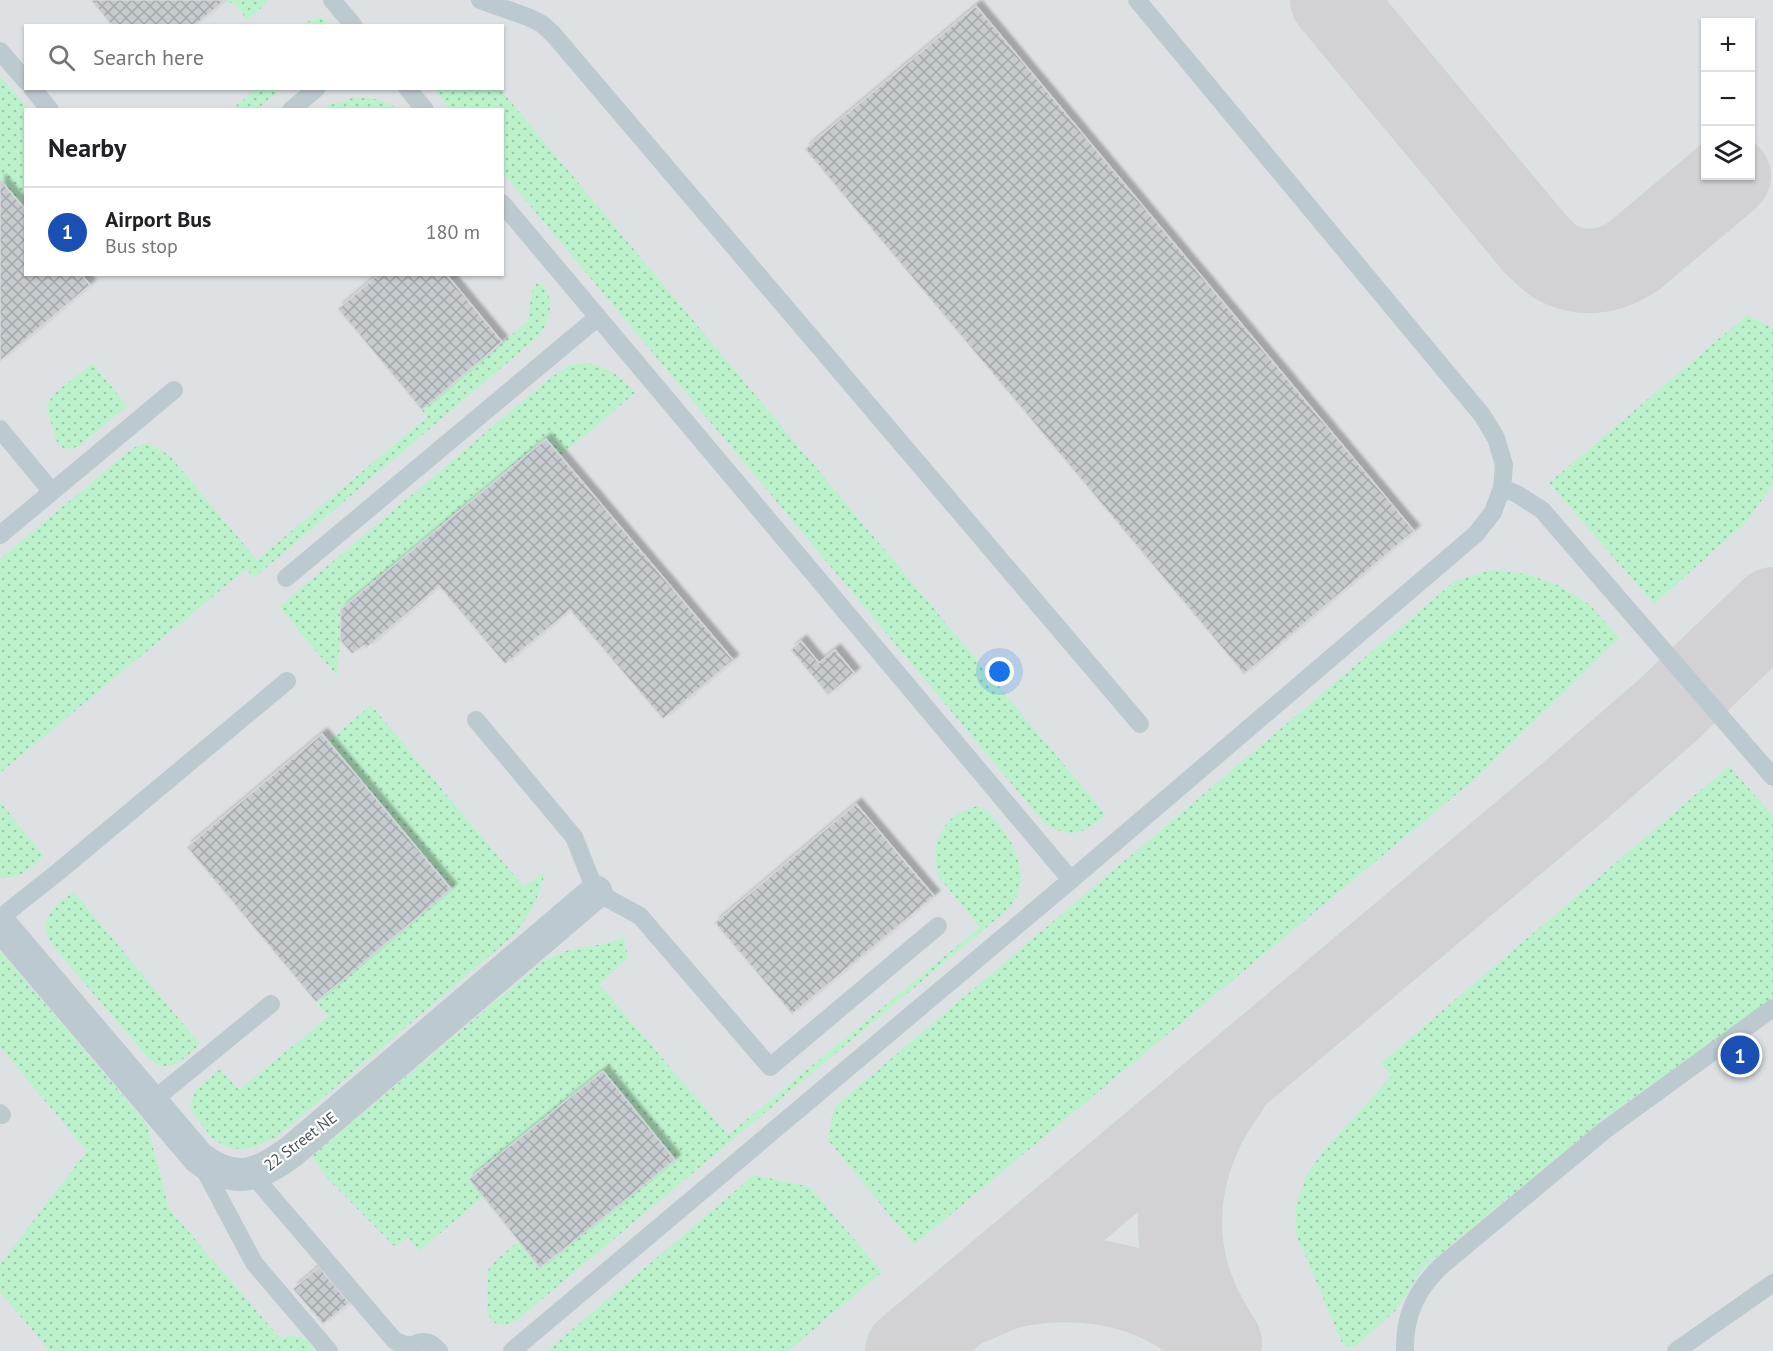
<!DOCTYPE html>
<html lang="en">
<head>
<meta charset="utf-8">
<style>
  body { margin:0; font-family:"PT Sans",sans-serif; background:#f2f2f2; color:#202124 }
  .controls { position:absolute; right:18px; top:18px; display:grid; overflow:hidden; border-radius:0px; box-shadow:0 2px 4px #0004 }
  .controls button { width:54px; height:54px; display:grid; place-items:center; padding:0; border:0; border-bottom:2px solid #e0e0e0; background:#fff; color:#202124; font:30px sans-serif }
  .you { position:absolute; left:1000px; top:672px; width:21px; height:21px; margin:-15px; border:4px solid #fff; border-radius:50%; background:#1a73e8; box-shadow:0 0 0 9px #1a73e833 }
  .badge { display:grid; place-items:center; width:39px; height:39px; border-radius:50%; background:#2563eb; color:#fff; font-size:20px; font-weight:700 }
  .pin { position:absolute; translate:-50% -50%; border:3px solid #fff; box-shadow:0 2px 6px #0006 }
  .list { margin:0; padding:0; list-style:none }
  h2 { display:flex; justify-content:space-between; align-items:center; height:78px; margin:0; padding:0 24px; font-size:26px }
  h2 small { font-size:20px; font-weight:400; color:#757577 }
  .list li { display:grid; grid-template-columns:39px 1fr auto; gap:18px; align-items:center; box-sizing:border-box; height:90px; padding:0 24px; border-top:2px solid #e0e0e0 }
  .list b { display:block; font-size:22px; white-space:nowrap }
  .list p { margin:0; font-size:20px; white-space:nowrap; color:#757577 }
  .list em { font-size:20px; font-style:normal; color:#757577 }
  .icon { flex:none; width:33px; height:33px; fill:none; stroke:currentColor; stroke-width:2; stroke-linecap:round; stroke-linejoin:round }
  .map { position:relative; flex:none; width:1773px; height:1351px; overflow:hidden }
  .search { position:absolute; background:#fff; box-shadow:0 2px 4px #0004; left:24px; top:24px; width:480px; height:66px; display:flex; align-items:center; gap:15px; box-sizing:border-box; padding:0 21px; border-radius:0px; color:#757577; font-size:22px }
  .panel { position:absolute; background:#fff; box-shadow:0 2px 4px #0004; left:24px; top:108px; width:480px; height:168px; border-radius:0px }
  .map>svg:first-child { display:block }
  .airport { fill:#dee1e4; fill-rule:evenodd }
  .grass { fill:url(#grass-dots) }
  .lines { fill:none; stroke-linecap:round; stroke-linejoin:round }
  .taxiway { stroke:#d2d2d5; stroke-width:84 }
  .building { fill:url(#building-cross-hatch); stroke:#d3d6db; stroke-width:1.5; filter:url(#shadow) }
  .lane { stroke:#bcc9cf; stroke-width:18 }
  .street { stroke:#bcc9cf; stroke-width:33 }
  .labels { text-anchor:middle; stroke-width:4.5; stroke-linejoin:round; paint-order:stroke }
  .street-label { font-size:16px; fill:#46555e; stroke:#fff }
</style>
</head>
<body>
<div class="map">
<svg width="1773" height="1351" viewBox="0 0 1773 1351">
  <defs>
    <pattern id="grass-dots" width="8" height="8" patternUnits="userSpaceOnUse" patternTransform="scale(1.5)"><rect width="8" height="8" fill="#bcf2cb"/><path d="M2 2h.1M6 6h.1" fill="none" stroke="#9bc7a8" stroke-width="1.8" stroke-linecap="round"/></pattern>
    <pattern id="building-cross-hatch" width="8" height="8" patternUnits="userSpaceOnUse" patternTransform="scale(1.5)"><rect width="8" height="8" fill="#c6cbcf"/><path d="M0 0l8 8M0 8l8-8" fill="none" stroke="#a3a8ab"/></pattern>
    <filter id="shadow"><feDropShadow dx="5.5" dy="-5.5" stdDeviation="1.5" flood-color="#0004"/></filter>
  </defs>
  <rect width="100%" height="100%" fill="#f2eff0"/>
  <!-- airport -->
  <path class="airport" d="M0,0H1773V1351H0ZM1706,22H1750V176H1706ZM26,26H502V88H26ZM26,110H502V274H26Z"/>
  <!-- grass -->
  <path class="grass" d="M227,0H267L264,6L247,20L233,1L229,4Z
    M322,17L329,25H297Z
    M0,76L29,109L26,110L25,195L18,202L0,180Z
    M257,88L281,89L257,109H232Z
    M435,89H500L1106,815C1083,834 1072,839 1045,824L503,173L502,110L449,109Z
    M353,98C371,98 382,98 398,109H322L326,106Z
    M537,283L543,285C555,302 550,318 540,335L254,578L246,569L0,773V559L133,448L147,443L169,455L257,560L427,417L422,410L528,321L532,291Z
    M1747,315L1773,328V484L1746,522L1654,604L1549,483Z
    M92,363L127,406L79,446L70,449L63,448L57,442L46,407L53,395Z
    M588,363C610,369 620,375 635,393L560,456L545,439L341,609L340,640L337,676L279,607L550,378L570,365Z
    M1492,570L1526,574L1560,586L1590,605L1619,638L1476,778L914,1245L828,1140L834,1107L1455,581Z
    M371,705L524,887L545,871C540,897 529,916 513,936L278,1136L255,1147L239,1149L224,1146L212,1138L193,1113L190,1105L195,1090L220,1069L239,1090L328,1017L316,1002L451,889L328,742Z
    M1729,766L1773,816V998L1609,1115L1422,1269L1396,1310L1356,1346L1350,1347L1343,1345L1296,1234V1205L1306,1176L1322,1153L1391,1076L1381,1063Z
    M0,802L44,856C29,870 22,878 0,878Z
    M978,806C989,810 994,819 1001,827C1016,847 1029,877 1014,901C1011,906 1006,910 1001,915L516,1321L503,1325L495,1323L490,1318L487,1311L488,1270L495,1261L519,1241L674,1160L604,1072L469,1178L483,1197L419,1251L408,1237L395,1247L328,1179L312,1156L542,962L566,951L608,943L624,937L628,958L599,984L728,1135L980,927L938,876L935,857L937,840L944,827L953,817L964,810Z
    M74,892L200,1044C190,1053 177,1068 162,1066C158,1066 153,1062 149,1059L51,944C49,940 46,934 46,930C44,912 61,901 74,892Z
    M0,951L147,1124L169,1209L279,1337C298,1336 305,1333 315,1351H50L0,1292V1264L87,1151L0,1047Z
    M754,1175L810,1187L882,1272L788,1351H547Z"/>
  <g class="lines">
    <!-- taxiway -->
    <path class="taxiway" d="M1332,0L1537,246C1543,251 1549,258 1556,262C1582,277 1610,272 1634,256L1729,176
      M970,1303C985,1296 1001,1288 1017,1285C1077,1273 1141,1283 1192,1319C1202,1326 1210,1335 1220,1343C1208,1324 1198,1306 1191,1286C1167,1220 1184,1145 1226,1090
      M907,1351L1578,788L1669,709L1773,609"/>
  </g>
  <!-- building -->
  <path class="building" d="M91,0H225L194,26H112Z
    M976,6L1414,531L1244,674L805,149Z
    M0,180L26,210V274H81L90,285L0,361Z
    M379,274H446L502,342L422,410L338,309Z
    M546,439L733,660L663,719L570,610L505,664L439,586L366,648L364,645L352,654L340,640L341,609Z
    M801,641L819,663L835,650L854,673L828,695L791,650Z
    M322,734L451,889L316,1002L187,847Z
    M856,804L934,896L792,1014L715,923Z
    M603,1071L675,1160L540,1268L469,1179Z
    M319,1267L349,1303L323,1324L293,1289Z"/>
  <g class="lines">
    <!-- lane -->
    <path class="lane" d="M332,0L354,26
      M480,0L528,17L542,24L553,34L1140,724
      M1137,0L1482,415L1496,438L1504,465L1502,488L1517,494L1542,510L1773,777
      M0,51L26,81
      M32,88L50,110
      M407,88L425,110
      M291,110L317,88
      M502,203L1071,880
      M0,429L52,492
      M0,535L174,390
      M286,578L598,317
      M476,720L574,837L596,892L640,916L770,1067L938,926
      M0,918L58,872L287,681
      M151,1102L271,1004
      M0,1113L2,1115
      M202,1165L254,1263L329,1351
      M252,1174L395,1341L406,1345H413
      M404,1349C419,1342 426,1336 439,1351
      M512,1351L1071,880L1476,534L1493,512L1502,488
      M1405,1351C1404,1316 1416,1291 1440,1267L1605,1130L1773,1008
      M1676,1351L1773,1283"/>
    <!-- street -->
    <path class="street" d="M0,924L199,1158C235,1185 259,1176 292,1151L596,892"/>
  </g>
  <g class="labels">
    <!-- street labels -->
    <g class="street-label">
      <text transform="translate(300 1141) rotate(-37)" y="6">22 Street NE</text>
    </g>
  </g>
</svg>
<div class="controls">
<button>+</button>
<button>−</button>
<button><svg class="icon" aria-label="layers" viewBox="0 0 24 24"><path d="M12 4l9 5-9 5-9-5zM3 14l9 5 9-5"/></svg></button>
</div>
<div class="you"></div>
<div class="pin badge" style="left:1740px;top:1055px;background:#1a4fb4">1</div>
<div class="search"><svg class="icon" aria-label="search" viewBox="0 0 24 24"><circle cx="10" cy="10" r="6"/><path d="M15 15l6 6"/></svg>Search here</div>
<section class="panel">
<h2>Nearby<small></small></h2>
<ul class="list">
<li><span class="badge" style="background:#1a4fb4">1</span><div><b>Airport Bus</b><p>Bus stop</p></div><em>180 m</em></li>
</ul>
</section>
</div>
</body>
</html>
